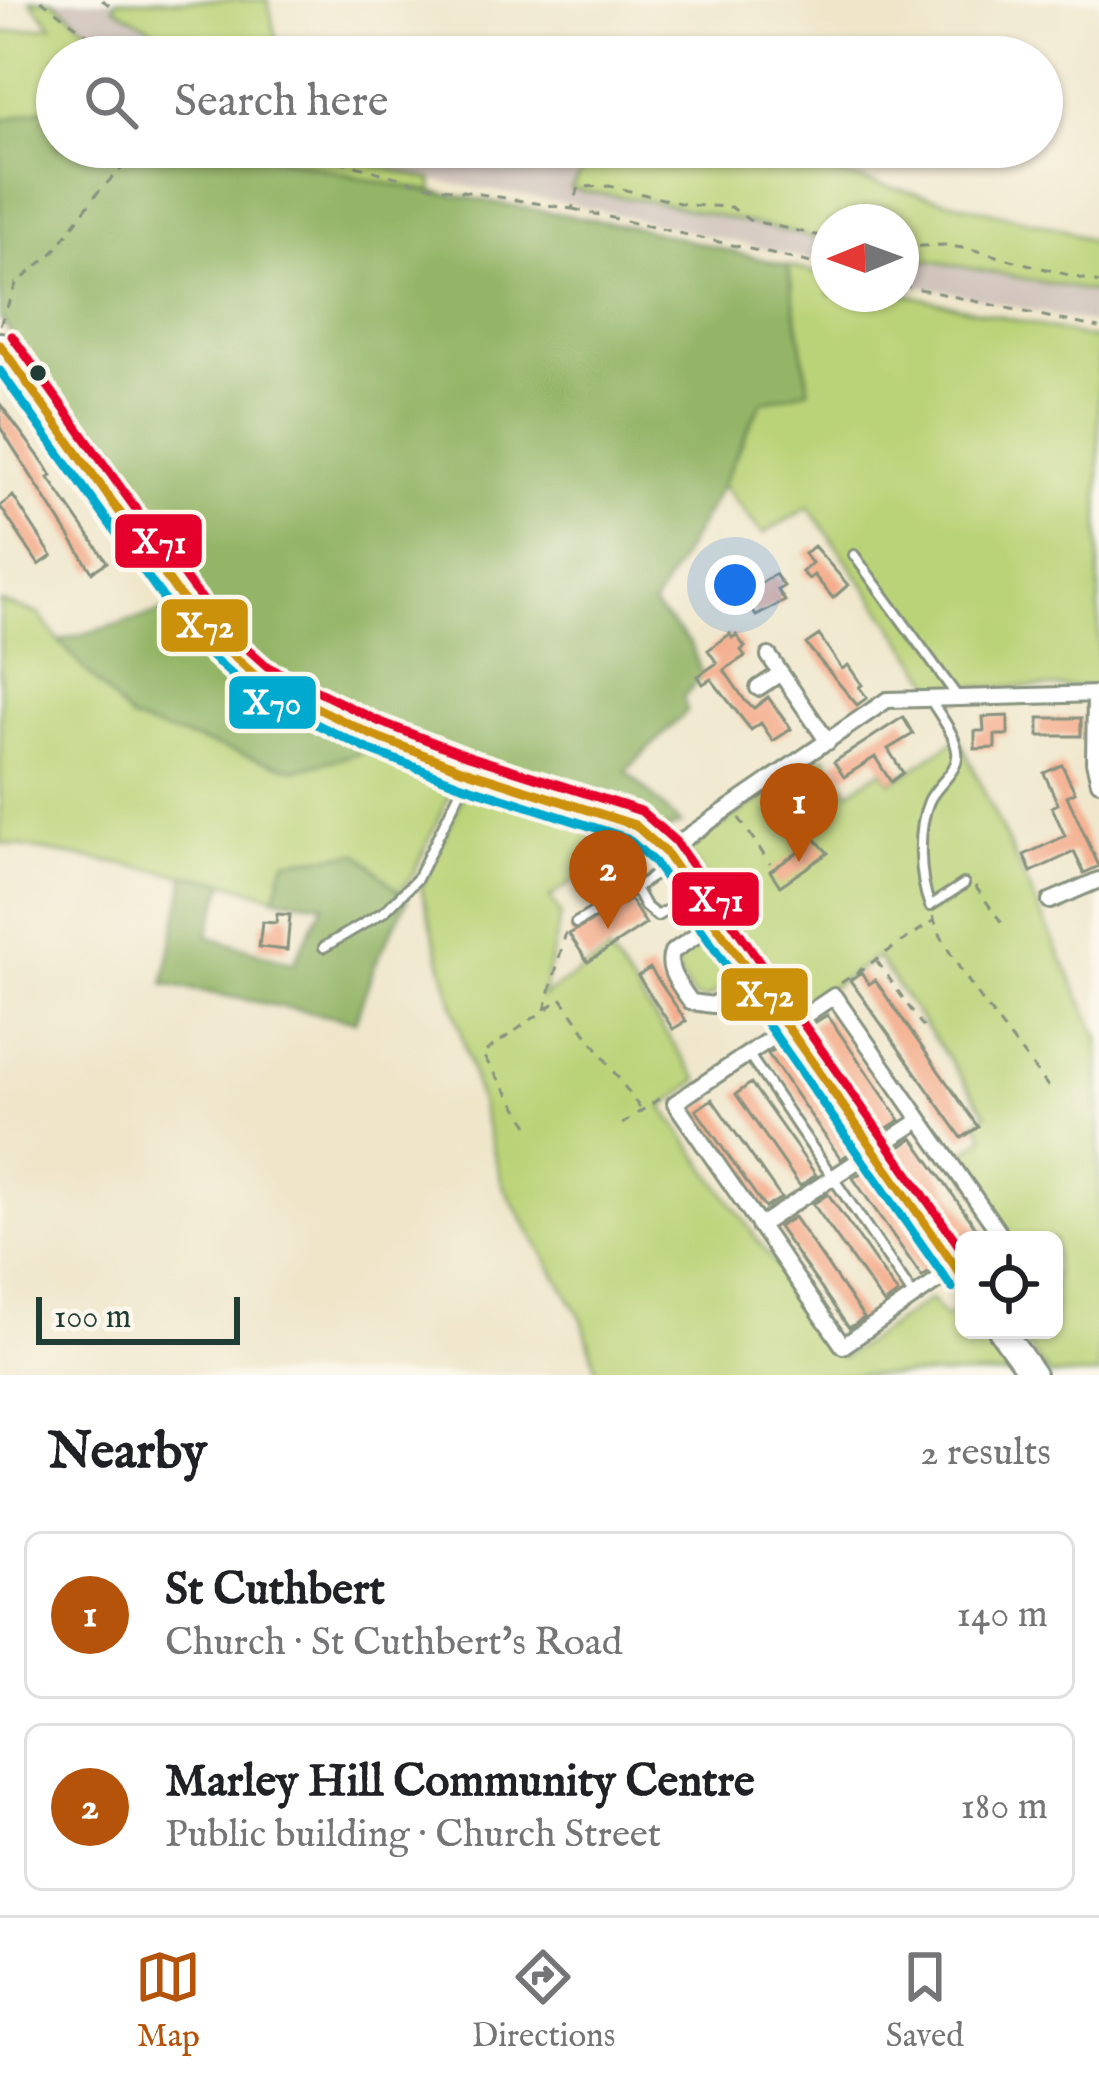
<!DOCTYPE html>
<html lang="en">
<head>
<meta charset="utf-8">
<style>
  body { margin:0; font-family:"IM FELL English",serif; background:#f2f2f2; color:#202124 }
  .controls { position:absolute; right:36px; bottom:36px; display:grid; overflow:hidden; border-radius:18px; box-shadow:0 3px 9px #0004 }
  .controls button { width:108px; height:108px; display:grid; place-items:center; padding:0; border:0; border-bottom:3px solid #e0e0e0; background:#fff; color:#202124; font:60px sans-serif }
  .compass { position:absolute; left:811px; top:204px; width:108px; height:108px; border-radius:50%; background:#fff; box-shadow:0 3px 9px #0004; rotate:269deg }
  .scale { position:absolute; left:36px; bottom:30px; width:204px; box-sizing:border-box; padding-left:12px; border:6px solid #1f3d34; border-top:0; font-size:33px; line-height:42px; white-space:nowrap; color:#1f3d34; -webkit-text-stroke:9px #fbf7ec; paint-order:stroke }
  .you { position:absolute; left:735px; top:585px; width:42px; height:42px; margin:-30px; border:9px solid #fff; border-radius:50%; background:#1a73e8; box-shadow:0 0 0 18px #1a73e833 }
  .badge { display:grid; place-items:center; width:78px; height:78px; border-radius:50%; background:#b45309; color:#fff; font-size:39px; font-weight:700 }
  .pin { position:absolute; translate:-50% -99px; filter:drop-shadow(0 3px 6px #0008) }
  .pin::after { content:''; position:absolute; top:63px; width:42px; height:36px; background:inherit; clip-path:polygon(0 0,100% 0,50% 100%) }
  .list { margin:0; padding:0; list-style:none }
  h2 { display:flex; justify-content:space-between; align-items:center; height:156px; margin:0; padding:0 48px; font-size:51px }
  h2 small { font-size:39px; font-weight:400; color:#757577 }
  .list li { display:grid; grid-template-columns:78px 1fr auto; gap:36px; align-items:center; box-sizing:border-box; height:168px; margin:0 24px 24px; padding:0 24px; border:3px solid #e0e0e0; border-radius:18px }
  .list b { display:block; font-size:45px; white-space:nowrap }
  .list p { margin:0; font-size:39px; white-space:nowrap; color:#757577 }
  .list em { font-size:39px; font-style:normal; color:#757577 }
  .icon { flex:none; width:66px; height:66px; fill:none; stroke:currentColor; stroke-width:2; stroke-linecap:round; stroke-linejoin:round }
  .map { position:relative; flex:none; width:1099px; height:1375px; overflow:hidden }
  .search { position:absolute; background:#fff; box-shadow:0 3px 9px #0004; left:36px; right:36px; top:36px; height:132px; display:flex; align-items:center; gap:30px; box-sizing:border-box; padding:0 42px; border-radius:66px; color:#757577; font-size:45px }
  .sheet { height:540px; background:#fff }
  nav { display:flex; justify-content:space-around; align-items:center; box-sizing:border-box; height:168px; border-top:3px solid #e0e0e0; background:#fff; font-size:33px; color:#757577 }
  nav a { display:grid; justify-items:center; gap:6px }
  nav .on { color:#b45309 }
  .map>svg:first-child { display:block }
  .industrial { fill:#cec1b9 }
  .green { fill:#bbd378; stroke:#6d8856; stroke-width:3 }
  .forest { fill:#94b568; stroke:#5a794e; stroke-width:3 }
  .building { fill:#f3a582 }
  .lines { fill:none; stroke-linecap:round; stroke-linejoin:round }
  .service-casing { stroke:#87927f; stroke-width:14 }
  .minor-casing { stroke:#87927f; stroke-width:20 }
  .trunk-casing { stroke:#87927f; stroke-width:30 }
  .path { stroke:#87927f; stroke-width:3; stroke-dasharray:9 9; stroke-linecap:butt }
  .service { stroke:#fff; stroke-width:8 }
  .minor { stroke:#fff; stroke-width:14 }
  .trunk { stroke:#fff; stroke-width:24 }
  .bus-1-casing { stroke:#fbf7ec; stroke-width:18 }
  .bus-2-casing { stroke:#fbf7ec; stroke-width:18 }
  .bus-3-casing { stroke:#fbf7ec; stroke-width:18 }
  .bus-1 { stroke:#cc910a; stroke-width:9 }
  .bus-2 { stroke:#00a9ce; stroke-width:9 }
  .bus-3 { stroke:#e4002b; stroke-width:9 }
  .bus-dot { fill:#1f3d34; stroke:#fbf7ec; stroke-width:4.5 }
  .line-badge { stroke:#fbf7ec; stroke-width:4.5 }
  .badge-label { font-size:33px; text-anchor:middle; font-weight:bold; fill:#fff }
</style>
</head>
<body>
<div class="map">
<svg width="1099" height="1375" viewBox="0 0 1099 1375">
  <rect width="100%" height="100%" fill="#fbf7ec"/>
  <filter id="ink" filterUnits="userSpaceOnUse"><feTurbulence type="fractalNoise" baseFrequency=".00833" numOctaves="2"/><feDisplacementMap in="SourceGraphic" scale="24" xChannelSelector="R" yChannelSelector="G"/><feConvolveMatrix kernelMatrix="1 2 1 2 8 2 1 2 1" color-interpolation-filters="sRGB"/></filter>
  <filter id="wash" filterUnits="userSpaceOnUse"><feTurbulence type="fractalNoise" baseFrequency=".004" numOctaves="4" result="noise"/><feDisplacementMap in="SourceGraphic" scale="48" xChannelSelector="R" yChannelSelector="G"/><feGaussianBlur stdDeviation="2.7" result="paint"/><feColorMatrix in="noise" values="0 0 0 0 0 0 0 0 0 0 0 0 0 0 0 0 0 1.4 0 .05"/><feComposite in="paint" operator="in"/></filter>
  <g filter="url(#wash)">
    <rect width="100%" height="100%" fill="#efe6ca"/>
    <!-- industrial -->
    <path class="industrial" d="M53,0H117L115,7L201,57H134L98,37Z
      M309,147H453L577,174L571,189L665,204L829,241V264L573,204L432,180Z
      M901,255L1099,293V325L901,281Z"/>
    <!-- green -->
    <path class="green" d="M30,0H53L98,37L134,57H57V105L0,121V33L52,26Z
      M117,0H268L280,57H201L114,7Z
      M236,147H309L432,180L433,192L373,181Z
      M598,147H726L1062,229L1099,245V293L901,255V222H829V241L665,204L570,189Z
      M788,266L829,276V294L901,293L1099,340V687H936L809,507L763,534L722,485L761,402L809,389Z
      M0,602L39,614L59,641L296,770L375,749L452,779L453,787L412,877L398,892L359,854L286,861L275,897L225,882L0,843Z
      M959,738L1099,1038V1375H1049L1016,1330H1054V1240H1005L1008,1237L955,1159L985,1137L977,1121L987,1114L877,957L792,1013L686,849L825,756L849,792L882,770L891,783Z
      M476,789L608,829L633,842L550,897L561,915L542,997L609,953L699,1080L663,1107L842,1358L931,1299L945,1318L961,1307L964,1330H978L1011,1375H598L582,1319L503,1186L421,888L465,791Z
      M710,935L739,978L706,999L694,998L679,975L677,956Z"/>
    <!-- forest -->
    <path class="forest" d="M57,105V147H236L373,181L640,228L788,266L809,390L761,402L722,485L653,606L691,644L702,676L683,697L687,711L626,771L681,824L665,830L609,794L498,768L327,704L257,659L194,587L0,318V121Z
      M168,610L225,676L296,720L375,749L296,770L132,721L59,641Z
      M359,853L407,900L375,964L355,1021L164,984L186,875L225,882L207,936L293,964L324,904L275,897L285,861Z"/>
    <g id="blocks">
      <!-- building -->
      <path class="building" d="M0,404L46,466L52,476L49,478L107,562L92,572L0,427Z
        M13,496L52,556L39,565L0,506Z
        M814,546L848,585L833,598L814,575L809,579L802,572L812,563L804,554Z
        M754,574L760,584L775,574L784,586L778,590L785,601L756,616L743,596L750,591L743,581Z
        M730,634L732,638L736,635L745,647L741,650L745,656L724,670L746,702L754,708L768,697L791,729L773,741L761,723L751,730L711,679L703,684L698,676L717,663L708,650Z
        M819,635L842,669L848,665L862,685L859,687L867,698L857,705L806,644Z
        M1008,716V735H995V748L975,749V731H984L983,717Z
        M903,717L913,734L888,749L903,773L891,782L875,757L844,777L834,762Z
        M1039,718H1081V736H1039Z
        M1062,765L1075,792L1067,796L1099,866L1084,873L1074,852L1031,872L1024,855L1065,836L1052,807L1058,804L1044,773Z
        M811,834L828,853L780,886L770,871L800,851L795,844Z
        M630,900L646,924L588,962L569,934Z
        M277,914L290,915L287,950L259,947L262,922L276,923Z
        M650,968L686,1021L673,1029L638,976Z
        M861,972L869,984L875,980L978,1127L962,1138L850,980Z
        M827,1015L900,1120L884,1130L811,1025Z
        M780,1046L854,1150L841,1159L768,1054Z
        M751,1083L816,1175L800,1186L736,1094Z
        M712,1099L781,1198L765,1208L696,1110Z
        M913,1138L981,1235L980,1240H961L897,1149Z
        M867,1169L936,1268L922,1277L853,1178Z
        M828,1194L898,1294L884,1304L813,1204Z
        M794,1217L864,1318L849,1328L778,1227Z"/>
    </g>
  </g>
  <g filter="url(#ink)">
    <use href="#blocks" fill-opacity="0" stroke="#87927f" stroke-width="3"/>
    <g class="lines">
      <defs>
        <path id="service" d="M854,555L957,696
          M930,699C939,714 955,734 957,751C960,771 937,784 929,801C917,829 919,878 930,906L964,884
          M667,867L635,888L645,906L657,916L688,898
          M576,923L635,888
          M324,947L385,911L417,879L469,773
          M749,1055L913,1295"/>
        <path id="minor" d="M769,656L828,742
          M758,688L781,673
          M1095,695L1094,762L1099,782
          M665,852L887,700L1099,694
          M1050,901L1099,880
          M715,923L672,952C665,970 681,987 691,1002L713,1005L753,976
          M759,1226L920,1120
          M956,1268L843,1346L675,1103L834,996L1000,1234L991,1240"/>
        <path id="trunk" d="M0,345L179,595L221,645L260,680L372,735L464,770L635,825L665,852L964,1279
          M1001,1330L1033,1375"/>
      </defs>
      <!-- service casing -->
      <use href="#service" class="service-casing"/>
      <!-- minor casing -->
      <use href="#minor" class="minor-casing"/>
      <!-- trunk casing -->
      <use href="#trunk" class="trunk-casing"/>
      <!-- path -->
      <path class="path" d="M41,0L117,57
        M102,0L111,6
        M286,147L425,185L572,209L579,187L609,186L688,205L731,207L749,220L829,238
        M573,209L829,267
        M901,247L945,245L974,250L1099,283
        M901,285L1099,328
        M0,325L16,284L54,252L97,193L128,162L132,147
        M739,818L770,864
        M975,886L1002,923
        M933,916C945,961 1022,1051 1053,1093
        M877,961L928,1034
        M841,983L933,921
        M547,1009L561,998L642,1111
        M622,1124L660,1098
        M529,1125L482,1054L545,1010L566,932"/>
      <!-- service -->
      <use href="#service" class="service"/>
      <!-- minor -->
      <use href="#minor" class="minor"/>
      <!-- trunk -->
      <use href="#trunk" class="trunk"/>
      <defs>
        <path id="bus-1" d="M0,345L179,595L221,645L260,680L372,735L464,770L635,825L665,852L964,1279"/>
        <path id="bus-2" d="M0,371L168,605L210,655L251,692L367,749L459,784L627,838L654,862L952,1288"/>
        <path id="bus-3" d="M12,336L191,586L232,635L268,667L378,721L469,756L641,811L675,841L964,1253"/>
      </defs>
      <!-- bus-1 casing -->
      <use href="#bus-1" class="bus-1-casing"/>
      <!-- bus-2 casing -->
      <use href="#bus-2" class="bus-2-casing"/>
      <!-- bus-3 casing -->
      <use href="#bus-3" class="bus-3-casing"/>
      <!-- bus-1 -->
      <use href="#bus-1" class="bus-1"/>
      <!-- bus-2 -->
      <use href="#bus-2" class="bus-2"/>
      <!-- bus-3 -->
      <use href="#bus-3" class="bus-3"/>
    </g>
  </g>
  <!-- markers -->
  <circle class="bus-dot" cx="38" cy="373" r="10"/>
  <g class="line-badge">
    <rect x="113" y="512" width="91" height="58" rx="12" fill="#e4002b"/>
    <rect x="159" y="597" width="91" height="57" rx="12" fill="#cc910a"/>
    <rect x="227" y="674" width="91" height="57" rx="12" fill="#00a9ce"/>
    <rect x="670" y="870" width="91" height="58" rx="12" fill="#e4002b"/>
    <rect x="719" y="966" width="91" height="57" rx="12" fill="#cc910a"/>
  </g>
  <g class="badge-label">
    <text x="159" y="553">X71</text>
    <text x="205" y="637">X72</text>
    <text x="272" y="714">X70</text>
    <text x="716" y="911">X71</text>
    <text x="765" y="1006">X72</text>
  </g>
</svg>
<div class="controls">
<button><svg class="icon" aria-label="locate" viewBox="0 0 24 24"><circle cx="12" cy="12" r="6"/><path d="M12 2v4M12 18v4M2 12h4M18 12h4"/></svg></button>
</div>
<svg class="compass" viewBox="-18 -18 36 36"><path d="M0-13l5 13h-10z" fill="#e53935"/><path d="M0 13l5-13h-10z" fill="#757577"/></svg>
<div class="scale">100 m</div>
<div class="you"></div>
<div class="pin badge" style="left:799px;top:862px">1</div>
<div class="pin badge" style="left:608px;top:929px">2</div>
<div class="search"><svg class="icon" aria-label="search" viewBox="0 0 24 24"><circle cx="10" cy="10" r="6"/><path d="M15 15l6 6"/></svg>Search here</div>
</div>
<section class="sheet">
<h2>Nearby<small>2 results</small></h2>
<ul class="list">
<li><span class="badge">1</span><div><b>St Cuthbert</b><p>Church · St Cuthbert's Road</p></div><em>140 m</em></li>
<li><span class="badge">2</span><div><b>Marley Hill Community Centre</b><p>Public building · Church Street</p></div><em>180 m</em></li>
</ul>
</section>
<nav>
<a class="on"><svg class="icon" aria-label="map" viewBox="0 0 24 24"><path d="M3 6l6-2 6 2 6-2v14l-6 2-6-2-6 2zM9 4v14M15 6v14"/></svg>Map</a>
<a><svg class="icon" aria-label="directions" viewBox="0 0 24 24"><path d="M12 3l9 9-9 9-9-9zM9 14v-3h6M13 9l2 2-2 2"/></svg>Directions</a>
<a><svg class="icon" aria-label="saved" viewBox="0 0 24 24"><path d="M7 4h10v16l-5-4-5 4z"/></svg>Saved</a>
</nav>
</body>
</html>
